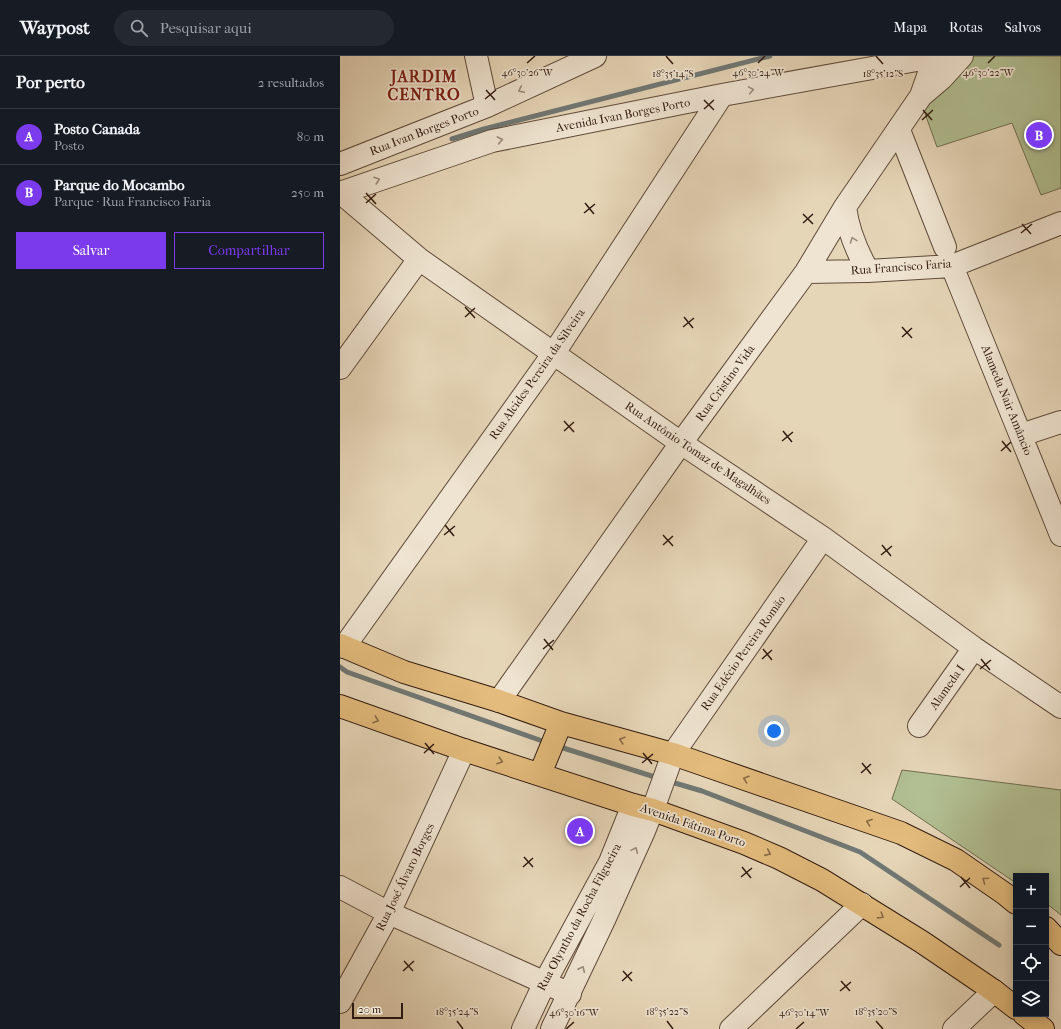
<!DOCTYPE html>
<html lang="pt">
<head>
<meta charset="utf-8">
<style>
  body { margin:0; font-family:"IM FELL French Canon",serif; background:#242831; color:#f1f3f6 }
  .controls { position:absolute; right:12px; bottom:12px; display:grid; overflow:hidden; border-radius:0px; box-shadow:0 2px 10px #0003 }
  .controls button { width:36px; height:36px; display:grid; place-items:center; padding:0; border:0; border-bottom:1px solid #363941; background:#171b24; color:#f1f3f6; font:20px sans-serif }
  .scale { position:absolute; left:12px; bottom:10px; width:51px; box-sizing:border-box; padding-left:4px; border:2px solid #321b10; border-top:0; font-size:11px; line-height:14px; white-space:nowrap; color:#321b10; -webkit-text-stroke:3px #efe4d1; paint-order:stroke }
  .you { position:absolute; left:434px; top:675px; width:14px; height:14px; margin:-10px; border:3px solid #fff; border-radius:50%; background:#1a73e8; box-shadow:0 0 0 6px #1a73e833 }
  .badge { display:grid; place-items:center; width:26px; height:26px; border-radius:50%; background:#7c3aed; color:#fff; font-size:13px; font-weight:700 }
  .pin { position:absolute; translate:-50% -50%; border:2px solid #fff; box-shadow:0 1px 4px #0006 }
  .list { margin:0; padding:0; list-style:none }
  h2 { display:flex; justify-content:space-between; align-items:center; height:52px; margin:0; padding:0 16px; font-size:17px }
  h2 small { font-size:13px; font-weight:400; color:#9ea1a6 }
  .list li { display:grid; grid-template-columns:26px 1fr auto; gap:12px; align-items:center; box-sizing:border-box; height:56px; padding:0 16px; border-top:1px solid #363941 }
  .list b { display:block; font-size:15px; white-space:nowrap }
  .list p { margin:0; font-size:13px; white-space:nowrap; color:#9ea1a6 }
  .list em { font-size:13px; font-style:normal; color:#9ea1a6 }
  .actions { display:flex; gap:8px; padding:12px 16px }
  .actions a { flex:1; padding:9px 0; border:1px solid #7c3aed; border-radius:0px; text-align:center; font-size:14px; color:#7c3aed }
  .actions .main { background:#7c3aed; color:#fff }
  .icon { flex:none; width:22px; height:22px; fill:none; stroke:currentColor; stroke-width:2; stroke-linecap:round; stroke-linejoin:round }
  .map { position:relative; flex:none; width:721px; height:973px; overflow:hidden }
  header { display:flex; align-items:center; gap:24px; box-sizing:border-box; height:56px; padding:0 20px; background:#171b24; border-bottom:1px solid #363941 }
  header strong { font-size:19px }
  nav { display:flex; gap:22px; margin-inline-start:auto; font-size:14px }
  .search { width:280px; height:36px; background:#242831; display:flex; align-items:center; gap:10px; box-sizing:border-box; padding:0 14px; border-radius:22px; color:#9ea1a6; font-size:15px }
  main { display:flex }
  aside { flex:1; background:#171b24 }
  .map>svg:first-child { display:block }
  .green { fill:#b1bf92; stroke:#726d51 }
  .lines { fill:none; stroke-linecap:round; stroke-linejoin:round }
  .stream { stroke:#707875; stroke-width:5 }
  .minor-casing { stroke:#5f4a3a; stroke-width:24 }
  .major-casing { stroke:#321b10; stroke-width:24 }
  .minor { stroke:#efe4d1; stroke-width:22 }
  .major { stroke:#e3bb7c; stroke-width:22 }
  .oneway { stroke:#9a8a7a }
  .oneway2 { stroke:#8a6b46 }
  .ticks { fill:none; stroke:#321b10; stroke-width:1.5 }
  .labels { text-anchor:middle; stroke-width:3.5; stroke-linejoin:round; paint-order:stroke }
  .street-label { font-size:12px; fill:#321b10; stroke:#efe4d1 }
  .district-label { font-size:16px; font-weight:bold; letter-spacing:1px; fill:#7a1f14; stroke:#efe4d1 }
  .ticks-label { font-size:10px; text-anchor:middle; fill:#321b10; stroke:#efe4d1; stroke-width:3.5; stroke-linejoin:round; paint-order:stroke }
</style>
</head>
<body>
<header>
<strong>Waypost</strong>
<div class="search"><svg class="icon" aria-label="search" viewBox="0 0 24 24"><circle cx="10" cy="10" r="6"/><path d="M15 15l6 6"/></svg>Pesquisar aqui</div>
<nav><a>Mapa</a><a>Rotas</a><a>Salvos</a></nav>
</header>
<main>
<aside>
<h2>Por perto<small>2 resultados</small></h2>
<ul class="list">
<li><span class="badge">A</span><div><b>Posto Canada</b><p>Posto</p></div><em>80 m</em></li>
<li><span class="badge">B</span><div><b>Parque do Mocambo</b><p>Parque · Rua Francisco Faria</p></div><em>250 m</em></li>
</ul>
<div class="actions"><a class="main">Salvar</a><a>Compartilhar</a></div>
</aside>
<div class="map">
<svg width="721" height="973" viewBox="0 0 721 973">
  <rect width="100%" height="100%" fill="#e6d6b8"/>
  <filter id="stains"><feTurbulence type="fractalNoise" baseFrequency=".005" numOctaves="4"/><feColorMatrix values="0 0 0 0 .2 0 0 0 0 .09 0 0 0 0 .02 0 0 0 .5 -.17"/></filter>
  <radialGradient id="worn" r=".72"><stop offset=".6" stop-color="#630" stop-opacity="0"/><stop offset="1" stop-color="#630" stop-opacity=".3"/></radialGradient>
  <!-- green -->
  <path class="green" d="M599,0H721V132L701,139L672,67L597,91L583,52Z
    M562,714L721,734V859L706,847V820H676V827L552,743Z"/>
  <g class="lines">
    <!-- stream -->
    <path class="stream" d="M112,83L144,73L430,0
      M0,611L7,616L208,687
      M217,690L318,722
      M328,725L362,735L520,796L659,889"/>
    <defs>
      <path id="minor" d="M136,0L147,50
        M582,39L602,22L622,0
        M559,74L605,191
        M0,108L147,50L255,0
        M0,136L79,203L341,387L483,482L634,592L721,651
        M0,137L152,85L382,39L599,0
        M505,151C508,174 516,194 528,215
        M612,210L721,479
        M466,216L528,215L612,210L721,167
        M0,312L79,203
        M681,379L721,366
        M4,591L214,297L382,39
        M159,645L341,387L466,216L505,151L581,40L595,0
        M579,670L634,592
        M0,831L49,857L230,938
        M0,946L49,857L124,694
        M183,973L205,926L270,806L293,749
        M212,973L264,864L304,775L316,745L333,698L483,482
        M391,973L522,848
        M614,973L654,935"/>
      <path id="major" d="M0,589L64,616L159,645L221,667L333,698L561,777L616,804L665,838L676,847
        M0,650L124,694L293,749L313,754L404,787L439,802L482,824L582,886L654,935L676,952
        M200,718L221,667
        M706,872L721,888
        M684,958L703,973"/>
    </defs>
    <!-- minor casing -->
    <use href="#minor" class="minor-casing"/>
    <!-- major casing -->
    <use href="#major" class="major-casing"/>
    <!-- minor -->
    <use href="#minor" class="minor"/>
    <!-- major -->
    <use href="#major" class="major"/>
  </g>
  <!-- one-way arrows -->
  <defs><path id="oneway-chevron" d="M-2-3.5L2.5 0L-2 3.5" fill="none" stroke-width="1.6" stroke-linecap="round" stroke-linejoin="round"/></defs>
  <g class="oneway">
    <use href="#oneway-chevron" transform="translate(181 34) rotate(155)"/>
    <use href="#oneway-chevron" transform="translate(411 34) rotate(-10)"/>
    <use href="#oneway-chevron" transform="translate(160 84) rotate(-11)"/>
    <use href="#oneway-chevron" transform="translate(37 124) rotate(-19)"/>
    <use href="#oneway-chevron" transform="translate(513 184) rotate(-110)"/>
    <use href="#oneway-chevron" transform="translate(295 794) rotate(-66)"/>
    <use href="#oneway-chevron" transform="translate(242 913) rotate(-65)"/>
  </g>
  <g class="oneway2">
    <use href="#oneway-chevron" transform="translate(36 664) rotate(19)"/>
    <use href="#oneway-chevron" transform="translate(282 684) rotate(-164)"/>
    <use href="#oneway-chevron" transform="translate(160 705) rotate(18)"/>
    <use href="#oneway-chevron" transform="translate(406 723) rotate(-161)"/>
    <use href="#oneway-chevron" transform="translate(529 766) rotate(-160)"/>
    <use href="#oneway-chevron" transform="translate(428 797) rotate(24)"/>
    <use href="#oneway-chevron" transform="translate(645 824) rotate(-145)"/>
    <use href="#oneway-chevron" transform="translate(541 860) rotate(32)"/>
  </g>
  <!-- ticks -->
  <path class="ticks" d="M326,0L333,8M536,0L543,8M187,7L195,0M418,7L425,0M648,7L655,0M146,34L155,44M145,43L156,34M364,44L374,54M364,53L374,44M583,54L592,64M582,64L593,54M26,137L36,148M26,147L36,138M245,147L254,158M244,157L255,148M463,158L473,168M463,167L473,158M682,168L691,178M681,177L692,168M125,251L135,262M125,261L135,252M344,261L353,272M343,271L354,262M562,271L572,282M562,281L572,272M224,365L234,376M224,375L234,366M443,375L452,386M442,385L453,376M662,385L671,396M661,395L671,386M105,469L114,480M104,479L115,470M323,479L333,490M323,489L333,480M542,489L551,500M541,499L552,490M204,583L213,594M203,593L214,584M423,593L432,604M422,603L432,594M641,603L650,614M640,613L651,604M85,687L94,698M84,697L94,688M303,697L312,708M302,707L313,698M522,707L531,718M521,717L531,708M184,801L193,811M183,811L193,802M402,811L411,822M401,821L412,812M621,821L630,832M620,831L630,822M64,905L73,915M63,915L74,905M283,915L292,925M282,925L292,916M501,925L510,935M500,935L511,926M117,965L123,973M327,965L333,973M536,965L543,973M226,973L234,966M456,973L464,966"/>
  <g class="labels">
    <!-- street labels -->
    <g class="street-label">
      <text transform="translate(283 59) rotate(-11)" y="4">Avenida Ivan Borges Porto</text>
      <text transform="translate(84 75) rotate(-21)" y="4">Rua Ivan Borges Porto</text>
      <text transform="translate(561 211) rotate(-4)" y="4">Rua Francisco Faria</text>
      <text transform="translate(197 318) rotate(-55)" y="4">Rua Alcides Pereira da Silveira</text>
      <text transform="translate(385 327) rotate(-54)" y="4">Rua Cristino Vida</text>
      <text transform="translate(667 344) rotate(68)" y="4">Alameda Nair Amâncio</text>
      <text transform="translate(358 397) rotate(34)" y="4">Rua Antônio Tomaz de Magalhães</text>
      <text transform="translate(403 597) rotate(-55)" y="4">Rua Edécio Pereira Romão</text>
      <text transform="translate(607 631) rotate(-55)" y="4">Alameda I</text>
      <text transform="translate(353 769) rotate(19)" y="4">Avenida Fátima Porto</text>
      <text transform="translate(65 821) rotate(-64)" y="4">Rua José Álvaro Borges</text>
      <text transform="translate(239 861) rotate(-62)" y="4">Rua Olyntho da Rocha Filgueira</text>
    </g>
    <!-- district labels -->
    <g class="district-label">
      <text x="84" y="26">JARDIM<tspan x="84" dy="18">CENTRO</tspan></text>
    </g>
  </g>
  <g class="ticks-label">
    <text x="187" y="20">46°30'26"W</text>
    <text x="418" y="20">46°30'24"W</text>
    <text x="648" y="20">46°30'22"W</text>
    <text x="333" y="21">18°35'14"S</text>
    <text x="543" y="21">18°35'12"S</text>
    <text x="117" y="959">18°35'24"S</text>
    <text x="327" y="959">18°35'22"S</text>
    <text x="536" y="959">18°35'20"S</text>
    <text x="234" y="960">46°30'16"W</text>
    <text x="464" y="960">46°30'14"W</text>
  </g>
  <rect width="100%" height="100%" filter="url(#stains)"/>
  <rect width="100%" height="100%" fill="url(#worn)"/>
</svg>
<div class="controls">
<button>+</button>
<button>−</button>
<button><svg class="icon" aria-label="locate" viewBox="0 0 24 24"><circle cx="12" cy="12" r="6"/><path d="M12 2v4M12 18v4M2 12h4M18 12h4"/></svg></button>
<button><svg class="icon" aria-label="layers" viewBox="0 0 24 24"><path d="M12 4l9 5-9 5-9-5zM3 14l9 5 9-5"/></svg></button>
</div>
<div class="scale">20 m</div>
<div class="you"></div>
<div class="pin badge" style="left:240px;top:775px">A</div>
<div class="pin badge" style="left:699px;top:79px">B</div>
</div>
</main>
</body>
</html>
